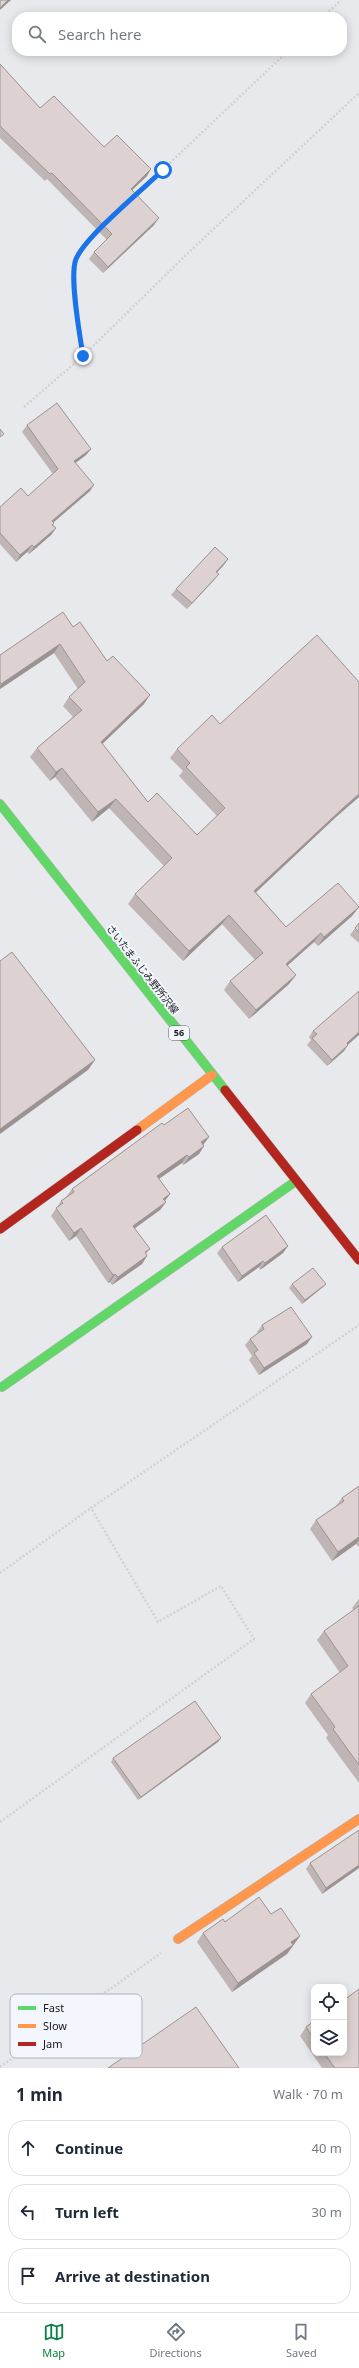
<!DOCTYPE html>
<html lang="en">
<head>
<meta charset="utf-8">
<style>
  body { margin:0; font-family:"Noto Sans","Noto Sans JP",sans-serif; background:#f2f2f3; color:#1f2937 }
  .controls { position:absolute; right:12px; bottom:12px; display:grid; overflow:hidden; border-radius:8px; box-shadow:0 2px 10px #0003 }
  .controls button { width:36px; height:36px; display:grid; place-items:center; padding:0; border:0; border-bottom:1px solid #e0e1e3; background:#fff; color:#1f2937; font:20px sans-serif }
  .stop { position:absolute; width:12px; height:12px; margin:-9px; border:3px solid #1a73e8; border-radius:50%; background:#fff }
  .stop.end { background:#1a73e8; border-color:#fff; box-shadow:0 1px 4px #0008 }
  .list { margin:0; padding:0; list-style:none }
  h2 { display:flex; justify-content:space-between; align-items:center; height:52px; margin:0; padding:0 16px; font-size:17px }
  h2 small { font-size:13px; font-weight:400; color:#747a83 }
  .list li { display:grid; grid-template-columns:26px 1fr auto; gap:12px; align-items:center; box-sizing:border-box; height:56px; margin:0 8px 8px; padding:0 8px; border:1px solid #e0e1e3; border-radius:16px }
  .list b { display:block; font-size:15px; white-space:nowrap }
  .list em { font-size:13px; font-style:normal; color:#747a83 }
  .icon { flex:none; width:22px; height:22px; fill:none; stroke:currentColor; stroke-width:2; stroke-linecap:round; stroke-linejoin:round }
  .map { position:relative; flex:none; width:359px; height:2068px; overflow:hidden }
  .search { position:absolute; background:#fff; box-shadow:0 2px 10px #0003; left:12px; right:12px; top:12px; height:44px; display:flex; align-items:center; gap:10px; box-sizing:border-box; padding:0 14px; border-radius:16px; color:#747a83; font-size:15px }
  .sheet { height:244px; background:#fff }
  nav { display:flex; justify-content:space-around; align-items:center; box-sizing:border-box; height:56px; border-top:1px solid #e0e1e3; background:#fff; font-size:11px; color:#747a83 }
  nav a { display:grid; justify-items:center; gap:2px }
  nav .on { color:#0b8043 }
  .map>svg:first-child { display:block }
  .lines { fill:none; stroke-linecap:round; stroke-linejoin:round }
  .fast-casing { stroke:#b8b9bd; stroke-width:10 }
  .slow-casing { stroke:#b8b9bd; stroke-width:10 }
  .jam-casing { stroke:#b8b9bd; stroke-width:10 }
  .path { stroke:#d2d2d4; stroke-width:2.5; stroke-dasharray:2 2; stroke-linecap:butt }
  .fast { stroke:#63d668; stroke-width:9 }
  .slow { stroke:#ff974d; stroke-width:9 }
  .jam { stroke:#b3261e; stroke-width:9 }
  .wall { fill:#beb5b4 }
  .shaded-wall { fill:#9b9392 }
  .building { fill:#ddd2d1; stroke:#9b9392 }
  .route { stroke:#1a73e8; stroke-width:5 }
  .labels { text-anchor:middle; stroke-width:4; stroke-linejoin:round; paint-order:stroke }
  .shield { fill:#f3f6fd; stroke:#595b5f; stroke-width:1 }
  .shield-label { font-size:9px; font-weight:bold; fill:#17181b }
  .street-label { font-size:10px; fill:#17181b; stroke:#f3f6fd }
  .key { fill:#f3f6fd; stroke:#b1b3b9; stroke-width:1 }
  .key-label { font-size:11px; fill:#17181b }
</style>
</head>
<body>
<div class="map">
<svg width="359" height="2068" viewBox="0 0 359 2068">
  <rect width="100%" height="100%" fill="#e8e9ed"/>
  <g class="lines">
    <defs>
      <path id="fast" d="M0,804L225,1090
        M2,1387L296,1181"/>
      <path id="slow" d="M137,1130L212,1075
        M178,1939L359,1819"/>
      <path id="jam" d="M225,1090L359,1260
        M0,1229L137,1130"/>
    </defs>
    <!-- fast casing -->
    <use href="#fast" class="fast-casing"/>
    <!-- slow casing -->
    <use href="#slow" class="slow-casing"/>
    <!-- jam casing -->
    <use href="#jam" class="jam-casing"/>
    <!-- path -->
    <path class="path" d="M323,17L341,0
      M135,196L288,51
      M83,356C79,328 69,288 76,261C78,249 92,238 100,230
      M24,407L83,356L188,253L359,93
      M0,1573L91,1508
      M0,1822L254,1639L221,1586L158,1622L91,1508L359,1325
      M0,2067L161,1953"/>
    <!-- fast -->
    <use href="#fast" class="fast"/>
    <!-- slow -->
    <use href="#slow" class="slow"/>
    <!-- jam -->
    <use href="#jam" class="jam"/>
  </g>
  <!-- wall -->
  <path class="wall" d="M0,64L40,108L104,147L147,176L132,190L154,225L103,273L89,259L94,252L107,240L47,179L45,181L0,138Z
    M27,425L91,449L86,455L75,463L90,491L54,522V523L53,525L56,528L51,535L29,554L27,552L16,562L0,544V507L28,496L53,474L22,432Z
    M228,559L217,572L214,580L187,609L171,595L176,589Z
    M73,627L107,661L144,704L102,744L148,802L197,835L217,816L179,776L183,771L170,758L177,749L220,724L359,682V797L336,817L256,892L286,927L359,907L352,916L318,946L314,942L287,966L296,975L289,984L249,1019L224,990L230,981L255,960L222,924L183,961L128,904L135,894L164,866L109,808L92,822L55,777L50,781L30,757L37,748L73,717L63,706L69,697L78,689L54,653L0,689V655Z
    M359,923V943L350,935L355,928Z
    M313,1031L348,1045L344,1051L327,1066L307,1045L311,1040L309,1037Z
    M164,1125L209,1137L203,1145L204,1146L199,1154L183,1165L182,1163L159,1179L170,1194L165,1201L166,1202L160,1210L134,1228L150,1249L146,1254L147,1256L142,1264L112,1285L110,1282L108,1283L76,1236L69,1241L51,1216L61,1201L66,1197L72,1189Z
    M288,1246L283,1253L260,1270L259,1267L238,1282L217,1253L222,1247Z
    M292,1284L323,1287L302,1304L289,1288Z
    M262,1325L307,1344L259,1375L249,1360L252,1356L245,1345L250,1339L258,1333L257,1332Z
    M359,1486V1547L356,1544L332,1561L310,1529L316,1520L336,1506L342,1498Z
    M359,1599V1783L326,1738L328,1735L305,1703L311,1694L340,1673L317,1640L324,1631L354,1610L352,1608Z
    M221,1738L218,1742L138,1800L111,1762L113,1758Z
    M310,1863L359,1868L322,1894L306,1869Z
    M271,1914L300,1936L287,1954L232,1992L197,1942L203,1933L225,1922Z
    M314,2021V2053H344L359,2068H322L300,2036L306,2027Z"/>
  <!-- shaded-wall -->
  <path class="shaded-wall" d="M8,0H11L0,10V8Z
    M151,169L147,176L126,196L131,189Z
    M159,218L154,225L103,273L108,267Z
    M91,449L86,455L69,468L74,461Z
    M94,485L90,491L48,527L52,521Z
    M56,528L51,535L29,554L34,547Z
    M32,545L27,552L16,562L20,555Z
    M228,559L224,565L212,578L216,572Z
    M219,574L214,580L187,609L192,603Z
    M60,644L54,653L0,689V686L1,684Z
    M150,695L144,704L94,752L101,742Z
    M62,768L55,777L50,781L56,772Z
    M359,794V797L336,817L248,900L254,891L343,808Z
    M116,799L109,808L92,822L98,812Z
    M359,907L352,916L318,946L324,937Z
    M229,915L222,924L183,961L189,951Z
    M321,933L314,942L279,973L286,964Z
    M296,975L289,984L249,1019L256,1010Z
    M359,1032V1035L342,1050L347,1043Z
    M348,1045L344,1051L327,1066L332,1060Z
    M95,1060L88,1070L0,1134V1129Z
    M209,1137L203,1145L201,1142Z
    M204,1146L199,1154L183,1165L189,1157Z
    M187,1155L182,1163L151,1184L157,1176Z
    M170,1194L164,1202L163,1199Z
    M166,1202L160,1210L127,1234L133,1226Z
    M81,1228L76,1236L69,1241L74,1233Z
    M288,1246L283,1253L260,1270L265,1263Z
    M147,1256L142,1264L112,1285L118,1277Z
    M263,1261L259,1267L238,1282L242,1276Z
    M115,1274L110,1282L108,1283L113,1275Z
    M326,1284L323,1287L302,1304L305,1300Z
    M312,1337L307,1344L259,1375L264,1368Z
    M359,1537V1540L356,1544L332,1561L338,1552Z
    M221,1738L218,1742L138,1800L141,1797Z
    M359,1865V1868L322,1894L326,1888Z
    M300,1936L287,1954L232,1992L238,1983L291,1942Z"/>
  <!-- building -->
  <path class="building" d="M0,0H8L0,8Z
    M0,64L40,108L54,96L104,147L117,135L151,169L131,189L159,218L108,267L94,252L112,234L52,173L50,174L0,126Z
    M57,403L91,449L74,461L94,485L52,521L54,523L52,525L56,528L34,547L32,545L20,555L0,533V507L21,488L28,496L58,469L27,425Z
    M0,429L4,434L0,437Z
    M215,547L228,559L216,572L219,574L192,603L176,589Z
    M63,612L73,627L80,622L107,661L113,656L150,695L101,742L148,802L157,793L197,835L225,808L186,767L190,763L177,749L212,715L220,724L317,635L359,682V794L343,808L254,891L286,927L338,883L359,907L324,937L321,933L286,964L296,975L256,1010L230,981L263,953L229,915L189,951L135,894L172,858L116,799L98,812L62,768L56,772L37,748L82,710L69,697L85,682L60,644L1,684L0,682V655Z
    M359,923V932L355,928Z
    M12,952L95,1060L0,1129V961Z
    M359,991V1032L347,1043L348,1045L332,1060L312,1038L317,1034L313,1031Z
    M188,1108L209,1137L201,1142L204,1146L189,1157L187,1155L157,1176L170,1194L163,1199L166,1202L133,1226L150,1249L145,1252L147,1256L118,1277L115,1274L113,1275L81,1228L74,1233L56,1208L63,1203L61,1201L74,1192L72,1189L162,1123L164,1125Z
    M266,1215L288,1246L265,1263L263,1261L242,1276L222,1247Z
    M313,1268L326,1284L305,1300L292,1284Z
    M291,1307L312,1337L264,1368L254,1353L258,1350L250,1339L264,1329L262,1325Z
    M359,1486V1537L338,1552L316,1520L344,1501L342,1498Z
    M359,1606V1765L333,1729L335,1727L311,1694L348,1666L324,1631Z
    M195,1701L221,1738L141,1797L113,1758Z
    M359,1830V1865L326,1888L310,1863Z
    M259,1897L271,1914L281,1908L300,1936L291,1942L293,1945L238,1983L203,1933L223,1919L225,1922Z
    M359,1989V2068H335L324,2053H344V2000Z
    M196,2007L239,2068H108Z
    M314,2021V2039L306,2027Z"/>
  <g class="lines">
    <!-- route -->
    <path class="route" d="M83,356C80,336 69,276 76,259C86,236 142,190 163,170"/>
  </g>
  <g class="labels">
    <!-- shield labels -->
    <rect class="shield" x="169" y="1026" width="20" height="14" rx="3"/>
    <g class="shield-label">
      <text x="179" y="1036">56</text>
    </g>
    <!-- street labels -->
    <g class="street-label">
      <text transform="translate(143 969) rotate(52)" y="4">さいたまふじみ野所沢線</text>
    </g>
  </g>
  <!-- legend -->
  <rect x="10" y="1994" width="132" height="64" rx="6" class="key"/>
  <rect x="18" y="2006" width="18" height="4" fill="#63d668"/>
  <rect x="18" y="2024" width="18" height="4" fill="#ff974d"/>
  <rect x="18" y="2042" width="18" height="4" fill="#b3261e"/>
  <g class="key-label">
    <text x="43" y="2012">Fast</text>
    <text x="43" y="2030">Slow</text>
    <text x="43" y="2048">Jam</text>
  </g>
</svg>
<div class="controls">
<button><svg class="icon" aria-label="locate" viewBox="0 0 24 24"><circle cx="12" cy="12" r="6"/><path d="M12 2v4M12 18v4M2 12h4M18 12h4"/></svg></button>
<button><svg class="icon" aria-label="layers" viewBox="0 0 24 24"><path d="M12 4l9 5-9 5-9-5zM3 14l9 5 9-5"/></svg></button>
</div>
<div class="stop" style="left:163px;top:170px"></div>
<div class="stop end" style="left:83px;top:356px"></div>
<div class="search"><svg class="icon" aria-label="search" viewBox="0 0 24 24"><circle cx="10" cy="10" r="6"/><path d="M15 15l6 6"/></svg>Search here</div>
</div>
<section class="sheet">
<h2>1 min<small>Walk · 70 m</small></h2>
<ul class="list">
<li><svg class="icon" aria-label="ahead" viewBox="0 0 24 24"><path d="M12 20V5M6 11l6-6 6 6"/></svg><div><b>Continue</b></div><em>40 m</em></li>
<li><svg class="icon" aria-label="left" viewBox="0 0 24 24"><path d="M17 20v-9H6M10 6l-5 5 5 5"/></svg><div><b>Turn left</b></div><em>30 m</em></li>
<li><svg class="icon" aria-label="arrive" viewBox="0 0 24 24"><path d="M6 21V4h12l-3 4 3 4H6"/></svg><div><b>Arrive at destination</b></div></li>
</ul>
</section>
<nav>
<a class="on"><svg class="icon" aria-label="map" viewBox="0 0 24 24"><path d="M3 6l6-2 6 2 6-2v14l-6 2-6-2-6 2zM9 4v14M15 6v14"/></svg>Map</a>
<a><svg class="icon" aria-label="directions" viewBox="0 0 24 24"><path d="M12 3l9 9-9 9-9-9zM9 14v-3h6M13 9l2 2-2 2"/></svg>Directions</a>
<a><svg class="icon" aria-label="saved" viewBox="0 0 24 24"><path d="M7 4h10v16l-5-4-5 4z"/></svg>Saved</a>
</nav>
</body>
</html>
